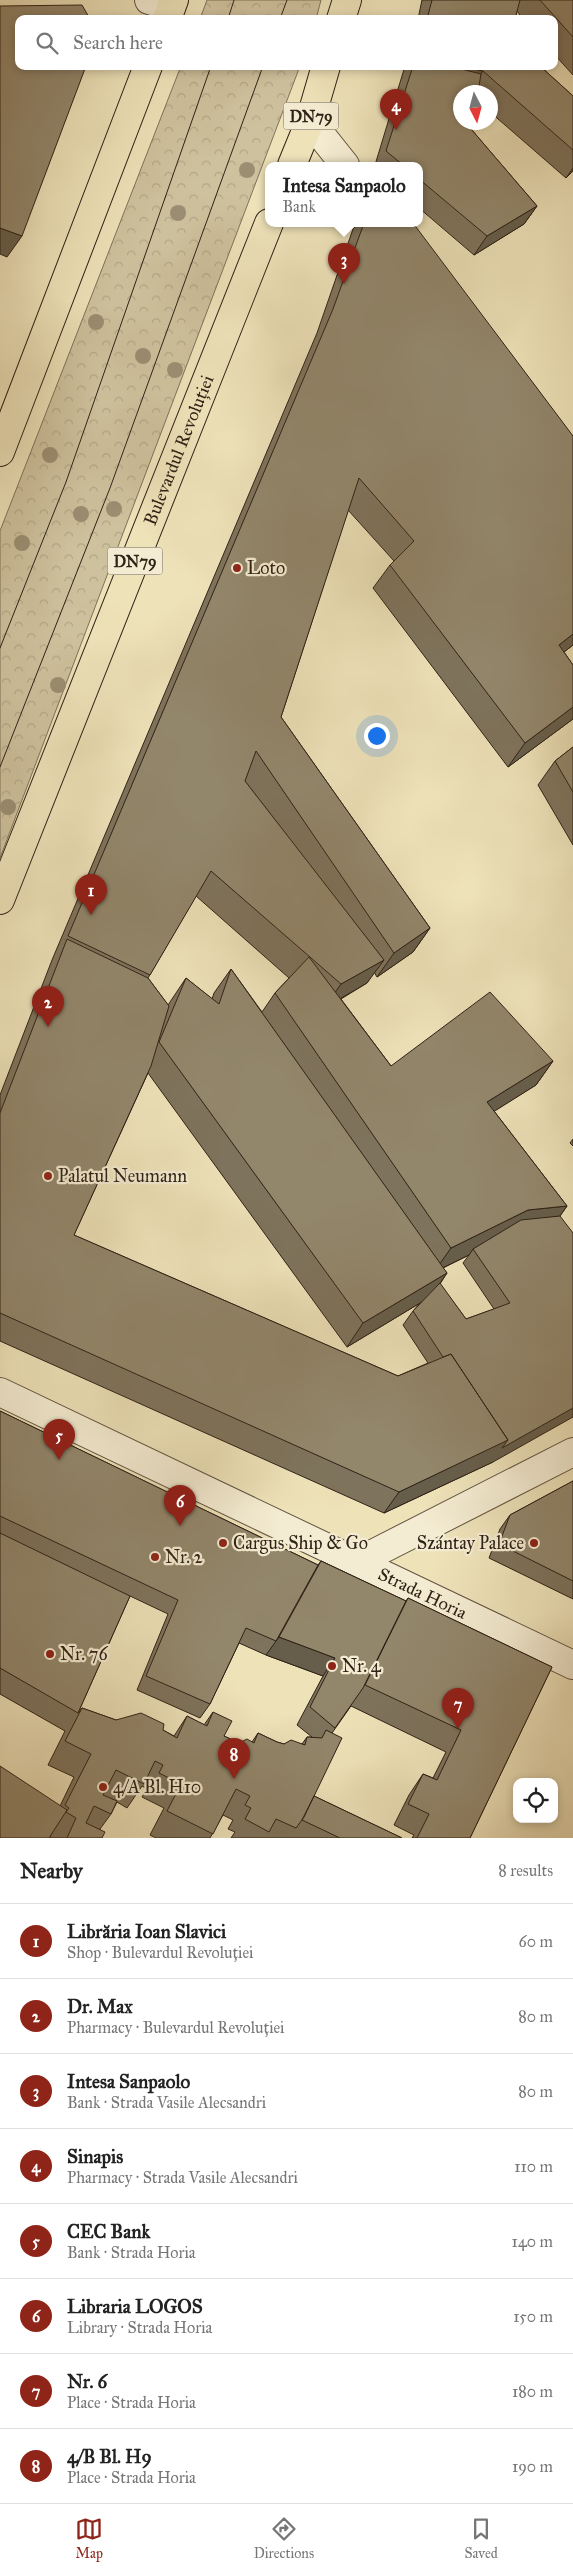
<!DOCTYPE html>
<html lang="en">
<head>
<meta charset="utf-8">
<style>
  body { margin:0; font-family:"IM FELL Great Primer",serif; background:#f6f6f6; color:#222 }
  .controls { position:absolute; right:15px; bottom:15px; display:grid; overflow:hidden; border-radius:10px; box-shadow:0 2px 8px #0003 }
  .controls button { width:45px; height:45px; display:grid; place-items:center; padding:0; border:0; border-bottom:1px solid #e0e0e0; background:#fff; color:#222; font:25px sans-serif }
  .compass { position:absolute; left:453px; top:85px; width:45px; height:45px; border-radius:50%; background:#fff; box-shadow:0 2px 8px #0003; rotate:174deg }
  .you { position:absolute; left:376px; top:735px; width:18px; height:18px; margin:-12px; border:4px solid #fff; border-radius:50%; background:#1a73e8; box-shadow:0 0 0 8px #1a73e833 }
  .badge { display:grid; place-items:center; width:32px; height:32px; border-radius:50%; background:#8f2418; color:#fff; font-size:16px; font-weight:700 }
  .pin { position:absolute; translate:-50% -41px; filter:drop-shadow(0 1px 2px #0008) }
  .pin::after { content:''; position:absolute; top:26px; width:18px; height:15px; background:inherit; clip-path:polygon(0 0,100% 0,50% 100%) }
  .popup { position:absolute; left:265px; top:162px; width:158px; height:65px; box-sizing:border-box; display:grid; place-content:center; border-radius:10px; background:#fff; filter:drop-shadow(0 1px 4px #0005); font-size:16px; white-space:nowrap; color:#767676 }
  .popup b { font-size:19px; color:#222 }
  .popup::after { content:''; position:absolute; left:50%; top:100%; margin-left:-10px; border:10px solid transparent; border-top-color:#fff }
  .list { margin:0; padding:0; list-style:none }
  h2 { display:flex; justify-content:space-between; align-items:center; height:65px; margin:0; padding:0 20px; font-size:21px }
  h2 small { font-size:16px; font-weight:400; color:#767676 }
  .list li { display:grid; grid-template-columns:32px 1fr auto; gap:15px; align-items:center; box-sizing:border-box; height:75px; padding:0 20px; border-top:1px solid #e0e0e0 }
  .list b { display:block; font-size:19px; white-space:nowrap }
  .list p { margin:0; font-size:16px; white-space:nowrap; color:#767676 }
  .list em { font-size:16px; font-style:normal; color:#767676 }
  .icon { flex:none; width:28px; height:28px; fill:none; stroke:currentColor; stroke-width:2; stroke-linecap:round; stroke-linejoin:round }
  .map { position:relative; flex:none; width:573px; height:1838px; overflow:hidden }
  .search { position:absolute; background:#fff; box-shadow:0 2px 8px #0003; left:15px; right:15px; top:15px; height:55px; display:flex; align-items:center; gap:12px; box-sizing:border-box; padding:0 18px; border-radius:10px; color:#767676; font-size:19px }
  .sheet { height:665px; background:#fff }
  nav { display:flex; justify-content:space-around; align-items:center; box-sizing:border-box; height:70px; border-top:1px solid #e0e0e0; background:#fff; font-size:14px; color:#767676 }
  nav a { display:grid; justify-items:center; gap:2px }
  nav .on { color:#8f2418 }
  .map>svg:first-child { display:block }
  .park { fill:url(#park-crowns); stroke:#7e725a }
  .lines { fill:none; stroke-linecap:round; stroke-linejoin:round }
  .minor-casing { stroke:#5f523f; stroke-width:30 }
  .major-casing { stroke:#2f2216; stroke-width:30 }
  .minor { stroke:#f4ecd2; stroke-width:28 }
  .major { stroke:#eee2b9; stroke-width:28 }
  .tram { stroke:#2f2216; stroke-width:1 }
  .tree { fill:#9b8e72 }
  .wall { fill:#7e735c; stroke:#2f2216; fill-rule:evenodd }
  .shaded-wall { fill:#665e4b; stroke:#2f2216 }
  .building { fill:#92866b; stroke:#2f2216 }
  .poi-dot { fill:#8f2418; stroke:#f4ecd2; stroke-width:2 }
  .labels { text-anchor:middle; stroke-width:4.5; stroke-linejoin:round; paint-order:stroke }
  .shield { fill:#f4ecd2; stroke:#6a5f4e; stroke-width:1 }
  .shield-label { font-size:16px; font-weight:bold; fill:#2f2216 }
  .street-label { font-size:18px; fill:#2f2216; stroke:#f4ecd2 }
  .poi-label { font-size:18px; fill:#2f2216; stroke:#f4ecd2; text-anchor:start }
</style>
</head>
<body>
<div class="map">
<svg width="573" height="1838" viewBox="0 0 573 1838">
  <defs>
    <pattern id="park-crowns" width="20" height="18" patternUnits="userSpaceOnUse" patternTransform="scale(1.25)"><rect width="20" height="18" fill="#cec19d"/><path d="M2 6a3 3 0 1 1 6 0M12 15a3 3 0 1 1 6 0" fill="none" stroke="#b1a686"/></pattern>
  </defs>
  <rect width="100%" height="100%" fill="#eee2b9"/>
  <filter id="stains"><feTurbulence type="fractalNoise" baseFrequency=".004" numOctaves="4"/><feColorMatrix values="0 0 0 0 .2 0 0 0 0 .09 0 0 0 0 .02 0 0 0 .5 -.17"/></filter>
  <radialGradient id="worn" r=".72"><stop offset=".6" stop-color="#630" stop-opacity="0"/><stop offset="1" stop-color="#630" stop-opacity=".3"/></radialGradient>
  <!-- park -->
  <path class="park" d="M207,0H321L316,19H200Z
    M181,66H300L0,858V531Z"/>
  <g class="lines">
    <defs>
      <g id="minor">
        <path d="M149,0L171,7"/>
        <path d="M310,121L345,165"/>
        <path id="s1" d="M0,1392L573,1665"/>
        <path d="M357,1562L573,1452"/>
      </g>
      <g id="major">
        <path d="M167,19L174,0"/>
        <path d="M341,19L347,0"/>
        <path d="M292,165L310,121L326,66"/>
        <path d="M0,452L148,66"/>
        <path id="s2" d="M0,900L269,223"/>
      </g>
    </defs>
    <!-- minor casing -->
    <use href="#minor" class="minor-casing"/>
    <!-- major casing -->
    <use href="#major" class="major-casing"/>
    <!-- minor -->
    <use href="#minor" class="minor"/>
    <!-- major -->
    <use href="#major" class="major"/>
    <!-- tram -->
    <path class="tram" d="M228,19L234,0
      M280,19L287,0
      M0,648L66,482L211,66
      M0,767L110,488L263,66"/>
  </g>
  <!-- trees -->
  <g class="tree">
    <circle cx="247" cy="170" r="8"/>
    <circle cx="178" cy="213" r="8"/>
    <circle cx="96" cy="322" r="8"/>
    <circle cx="143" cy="356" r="8"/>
    <circle cx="175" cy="370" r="8"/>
    <circle cx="50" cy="455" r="8"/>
    <circle cx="114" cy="509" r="8"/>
    <circle cx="81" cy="514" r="8"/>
    <circle cx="22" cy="543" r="8"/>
    <circle cx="58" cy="685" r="8"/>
    <circle cx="8" cy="807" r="8"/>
  </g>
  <!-- wall -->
  <path class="wall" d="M422,0H573V75L554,54V19H523L517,11L515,19H418Z
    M405,66H540L573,96V171L566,178L490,112V92H460L471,129L537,206L524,224L474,255L419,208V165H375Z
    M358,223H413L573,645L564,652L573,665V719L508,767L373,588L390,565L394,561L348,510L281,717L430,928L413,952L377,977L374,972L367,983L341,999L391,1066L553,1061L536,1085L494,1111L567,1206L560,1216L493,1462L384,1513L0,1341V1095L52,960L317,333L353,229ZM196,896L289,978L275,993L262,1012L231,969L214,993L212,999L186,978L168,1005L148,978ZM148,1073L347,1347L420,1303L413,1311L403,1325L428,1363L398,1376L74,1235ZM469,1255L463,1263L494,1309L466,1319L440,1284L447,1273L443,1268Z
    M573,747V845L538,785L555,761Z
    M573,1139V1146L570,1143Z
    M0,1411L318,1565L321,1561L406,1601L408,1598L552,1667L470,1838H412L414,1835L394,1825L409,1795L423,1774L433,1778L446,1752L351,1706L332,1733L314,1796L402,1838H231L235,1832L228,1829L233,1820L223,1815L210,1838H156L150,1835L164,1808L142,1797L147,1789L142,1786L127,1808L117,1802L111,1814L100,1829L102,1838H52L50,1837L60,1806L74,1777L48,1765L65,1731L0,1694ZM130,1596L168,1614L137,1690L200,1718L210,1704L239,1643L266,1655L323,1676L297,1725L312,1737H307L302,1744H284L277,1742L258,1733L252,1742L239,1743L224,1736L213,1712L204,1725L187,1716L174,1736L163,1730L116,1720L82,1708L78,1713Z
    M573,1481V1599L489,1558L500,1529L510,1515Z"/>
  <!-- shaded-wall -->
  <path class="shaded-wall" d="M413,66H462L483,71L468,92Z
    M573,168V171L566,178Z
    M537,206L524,224L474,255L487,236Z
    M0,228L22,236L7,257L0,254Z
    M573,634V645L542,669L559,645Z
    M573,707V719L508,767L525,743Z
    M430,928L413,952L377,977L394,953Z
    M384,960L367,983L324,1008L341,984Z
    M553,1061L536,1085L471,1126L487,1102Z
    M567,1206L550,1230L473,1249L469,1255L434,1272L451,1248L528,1210Z
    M447,1273L430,1297L347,1347L363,1323Z
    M573,1408V1417L493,1462L384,1513L399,1492Z
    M279,1637L335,1658L323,1676L266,1655Z"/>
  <!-- building -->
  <path class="building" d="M432,0H520L515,19H427Z
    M540,0H573V37Z
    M82,5L90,19H19V66H86L22,236L0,228V6Z
    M413,66H449L481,74L478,92H460V122H472L471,129L537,206L487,236L419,179V165H403L386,151Z
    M462,66H540L573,96V150L483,71Z
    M364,223H413L573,436V634L559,645L573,665V707L525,743L390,565L414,541L359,478L281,717L430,928L394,953L256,751L245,781L384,960L341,984L211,871L150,975L68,936L333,309Z
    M573,747V792L555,761Z
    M67,939L148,978L169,1006L151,1066L74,1235L398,1376L451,1354L508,1440L399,1492L0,1313V1113Z
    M309,957L391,1066L490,992L553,1061L487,1102L567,1206L528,1210L451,1248L275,993Z
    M231,969L447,1273L363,1323L159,1042L186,978L219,1004Z
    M560,1216L573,1233V1408L502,1448L508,1440L451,1354L443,1357L413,1311L440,1283L466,1319L510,1303L473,1249L521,1220Z
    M0,1411L318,1565L276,1641L246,1628L210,1704L146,1676L178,1600L0,1516Z
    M573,1481V1581L499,1544L510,1515Z
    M0,1533L130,1596L78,1713L0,1668Z
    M321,1561L406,1601L363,1688L335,1728L310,1707L335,1658L279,1637Z
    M408,1598L552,1667L470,1838H417L429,1814L408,1804L423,1774L437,1780L461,1730L365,1685Z
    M82,1708L116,1720L141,1713L164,1724L163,1730L177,1738L187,1716L207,1726L213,1712L232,1721L224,1736L239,1743L247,1739L254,1743L258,1733L277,1742L284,1744L291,1740L305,1745L307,1737L322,1738L326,1730L342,1738L304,1817L296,1828L276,1819L269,1832L245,1819L251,1808L245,1805L250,1796L236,1789L213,1834L167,1811L181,1784L159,1773L163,1765L155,1761L144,1784L116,1770L103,1795L117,1801L111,1814L94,1806L86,1823L105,1832L102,1838H67L76,1818L66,1812L69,1808L65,1805L91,1754L65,1741Z
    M0,1766L67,1810L49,1838H0Z
    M314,1796L402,1838H340L302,1820Z"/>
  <!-- markers -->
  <g class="poi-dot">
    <circle cx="237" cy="568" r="5"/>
    <circle cx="48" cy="1176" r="5"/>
    <circle cx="223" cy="1543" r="5"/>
    <circle cx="534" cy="1543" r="5"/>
    <circle cx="155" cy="1557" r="5"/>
    <circle cx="50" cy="1654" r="5"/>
    <circle cx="332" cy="1666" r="5"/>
    <circle cx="103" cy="1787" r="5"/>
  </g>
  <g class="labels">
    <!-- shield labels -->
    <g class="shield">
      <rect x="283.5" y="102.5" width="55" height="27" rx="4"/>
      <rect x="107.5" y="547.5" width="55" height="27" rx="4"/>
    </g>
    <g class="shield-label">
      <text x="311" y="122">DN79</text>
      <text x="135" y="567">DN79</text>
    </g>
    <!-- street labels -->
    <g class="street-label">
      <text dy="6" stroke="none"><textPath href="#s2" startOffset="484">Bulevardul Revoluției</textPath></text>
      <text dy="6" stroke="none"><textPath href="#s1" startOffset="468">Strada Horia</textPath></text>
    </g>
    <!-- poi labels -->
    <g class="poi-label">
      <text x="247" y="574">Loto</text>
      <text x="58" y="1182">Palatul Neumann</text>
      <text x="233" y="1549">Cargus Ship &amp; Go</text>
      <text x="524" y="1549" text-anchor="end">Szántay Palace</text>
      <text x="165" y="1563">Nr. 2</text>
      <text x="60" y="1660">Nr. 76</text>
      <text x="342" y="1672">Nr. 4</text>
      <text x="113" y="1793">4/A Bl. H10</text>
    </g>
  </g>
  <rect width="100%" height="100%" filter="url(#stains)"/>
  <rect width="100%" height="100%" fill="url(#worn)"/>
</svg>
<div class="controls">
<button><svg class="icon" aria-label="locate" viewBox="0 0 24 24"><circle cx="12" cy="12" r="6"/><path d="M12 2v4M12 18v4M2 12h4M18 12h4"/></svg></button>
</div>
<svg class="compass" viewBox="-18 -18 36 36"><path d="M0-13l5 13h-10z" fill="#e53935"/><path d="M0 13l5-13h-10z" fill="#767676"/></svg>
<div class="you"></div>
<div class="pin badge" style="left:91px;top:915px">1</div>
<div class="pin badge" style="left:48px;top:1027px">2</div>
<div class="pin badge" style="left:344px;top:284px">3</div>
<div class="popup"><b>Intesa Sanpaolo</b>Bank</div>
<div class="pin badge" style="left:396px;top:130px">4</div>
<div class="pin badge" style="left:59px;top:1460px">5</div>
<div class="pin badge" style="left:180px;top:1526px">6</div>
<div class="pin badge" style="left:458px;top:1729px">7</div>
<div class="pin badge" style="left:234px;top:1779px">8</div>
<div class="search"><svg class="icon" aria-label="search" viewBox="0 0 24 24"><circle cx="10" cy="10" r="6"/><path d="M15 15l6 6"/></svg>Search here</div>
</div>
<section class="sheet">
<h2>Nearby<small>8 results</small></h2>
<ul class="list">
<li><span class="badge">1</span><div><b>Librăria Ioan Slavici</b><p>Shop · Bulevardul Revoluției</p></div><em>60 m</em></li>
<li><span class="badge">2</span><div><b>Dr. Max</b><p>Pharmacy · Bulevardul Revoluției</p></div><em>80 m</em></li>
<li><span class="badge">3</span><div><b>Intesa Sanpaolo</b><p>Bank · Strada Vasile Alecsandri</p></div><em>80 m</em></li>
<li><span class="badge">4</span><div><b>Sinapis</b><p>Pharmacy · Strada Vasile Alecsandri</p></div><em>110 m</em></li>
<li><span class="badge">5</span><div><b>CEC Bank</b><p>Bank · Strada Horia</p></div><em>140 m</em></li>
<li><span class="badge">6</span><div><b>Libraria LOGOS</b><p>Library · Strada Horia</p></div><em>150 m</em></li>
<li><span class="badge">7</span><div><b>Nr. 6</b><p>Place · Strada Horia</p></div><em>180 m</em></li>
<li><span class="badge">8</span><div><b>4/B Bl. H9</b><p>Place · Strada Horia</p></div><em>190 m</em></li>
</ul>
</section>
<nav>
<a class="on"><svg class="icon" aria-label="map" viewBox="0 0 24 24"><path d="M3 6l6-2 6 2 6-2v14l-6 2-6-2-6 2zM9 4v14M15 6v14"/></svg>Map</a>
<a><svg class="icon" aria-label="directions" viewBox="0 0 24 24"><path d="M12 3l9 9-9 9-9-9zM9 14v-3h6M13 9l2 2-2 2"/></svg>Directions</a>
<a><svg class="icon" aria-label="saved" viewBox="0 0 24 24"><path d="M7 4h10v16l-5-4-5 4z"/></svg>Saved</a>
</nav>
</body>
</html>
